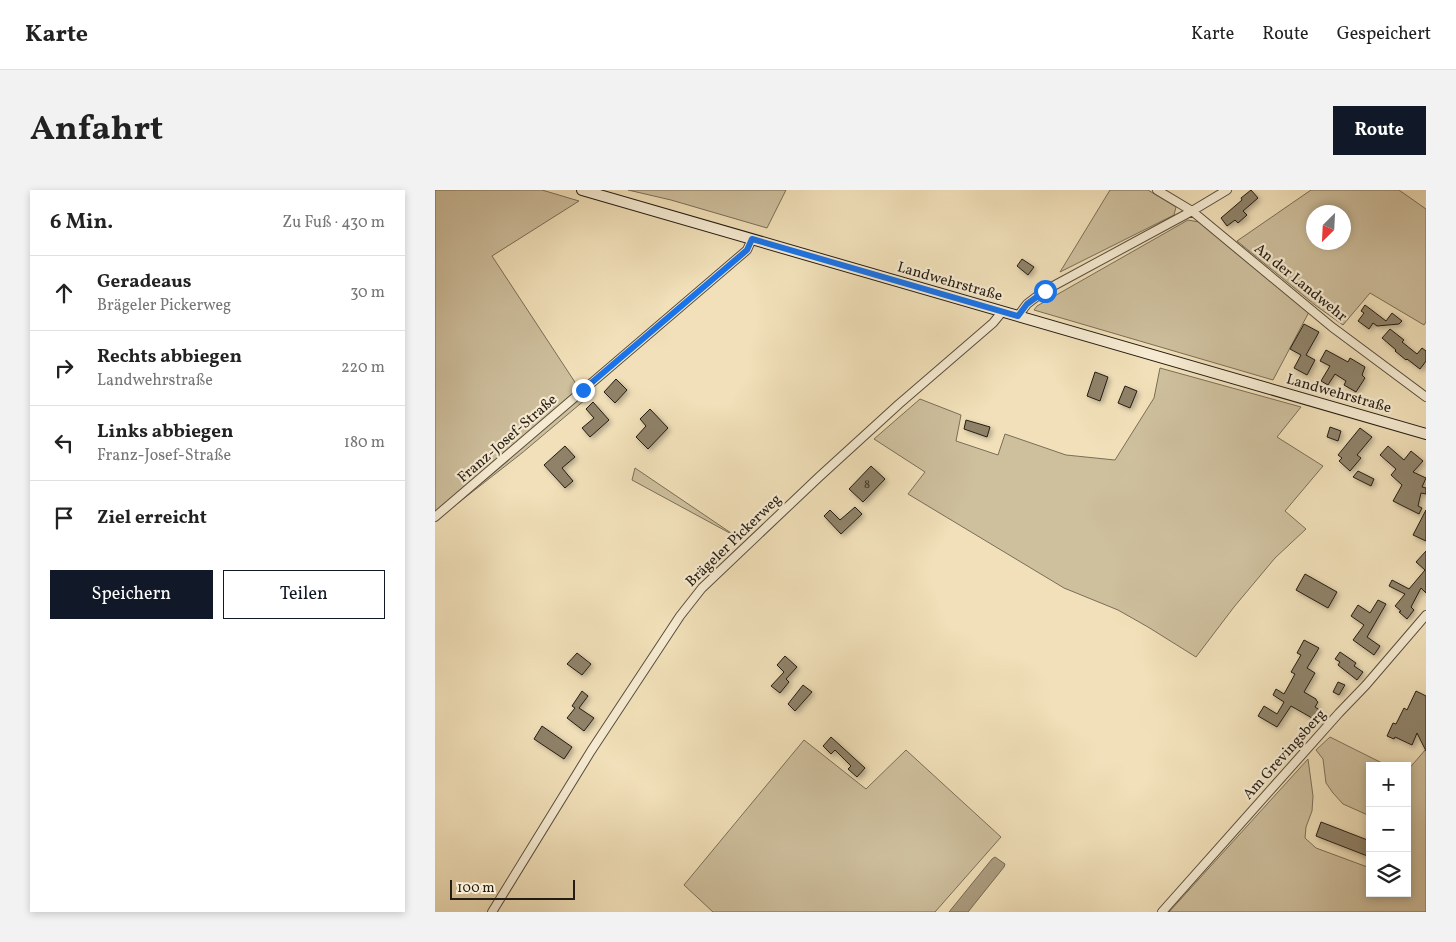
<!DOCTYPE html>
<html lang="de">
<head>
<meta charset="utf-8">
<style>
  body { margin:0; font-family:Vollkorn,serif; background:#f2f2f2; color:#222 }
  .controls { position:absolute; right:15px; bottom:15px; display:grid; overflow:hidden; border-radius:0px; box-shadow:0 2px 8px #0003 }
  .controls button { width:45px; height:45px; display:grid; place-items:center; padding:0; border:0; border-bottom:1px solid #e0e0e0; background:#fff; color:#222; font:25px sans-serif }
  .compass { position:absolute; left:871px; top:15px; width:45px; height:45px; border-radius:50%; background:#fff; box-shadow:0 2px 8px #0003; rotate:204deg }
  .scale { position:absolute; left:15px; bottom:12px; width:125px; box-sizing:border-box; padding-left:5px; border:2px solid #251c12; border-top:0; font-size:14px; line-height:18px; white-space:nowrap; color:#251c12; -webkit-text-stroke:4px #f6ebd2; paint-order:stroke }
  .stop { position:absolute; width:15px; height:15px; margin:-11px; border:4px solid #1a73e8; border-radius:50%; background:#fff }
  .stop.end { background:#1a73e8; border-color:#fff; box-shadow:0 1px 5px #0008 }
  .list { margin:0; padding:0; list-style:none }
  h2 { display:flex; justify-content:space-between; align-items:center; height:65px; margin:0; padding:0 20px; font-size:21px }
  h2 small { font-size:16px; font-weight:400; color:#767676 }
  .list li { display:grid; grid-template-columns:32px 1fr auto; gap:15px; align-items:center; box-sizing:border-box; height:75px; padding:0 20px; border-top:1px solid #e0e0e0 }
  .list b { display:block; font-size:19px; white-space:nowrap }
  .list p { margin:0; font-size:16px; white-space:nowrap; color:#767676 }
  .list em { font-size:16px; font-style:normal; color:#767676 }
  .actions { display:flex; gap:10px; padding:15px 20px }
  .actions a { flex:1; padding:11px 0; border:1px solid #111827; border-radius:0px; text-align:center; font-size:18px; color:#111827 }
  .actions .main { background:#111827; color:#fff }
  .icon { flex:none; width:28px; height:28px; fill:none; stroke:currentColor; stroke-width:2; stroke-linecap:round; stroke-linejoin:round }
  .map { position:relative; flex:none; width:991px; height:722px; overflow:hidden; border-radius:0px }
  header { display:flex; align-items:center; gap:30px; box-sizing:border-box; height:70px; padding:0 25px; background:#fff; border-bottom:1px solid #e0e0e0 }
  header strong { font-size:24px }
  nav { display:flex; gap:28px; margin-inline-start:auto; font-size:18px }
  .intro { display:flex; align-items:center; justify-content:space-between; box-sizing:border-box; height:120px; padding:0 30px }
  h1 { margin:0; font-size:35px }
  .button { padding:12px 22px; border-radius:0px; background:#111827; color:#fff; font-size:18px; font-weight:700 }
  main { display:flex; gap:30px; padding:0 30px }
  aside { flex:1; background:#fff; border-radius:0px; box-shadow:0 2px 8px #0003 }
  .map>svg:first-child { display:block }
  .green { fill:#cebf9d; stroke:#7a6e58; fill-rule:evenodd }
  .water { fill:#ac9d80; stroke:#766954 }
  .building { fill:#8f8269; stroke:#251c12; filter:url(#shadow) }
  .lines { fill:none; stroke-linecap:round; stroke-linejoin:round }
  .street-casing { stroke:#584d3c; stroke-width:10 }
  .secondary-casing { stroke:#251c12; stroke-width:12 }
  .street { stroke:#f6ebd2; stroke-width:8 }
  .secondary { stroke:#f6ebd2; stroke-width:10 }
  .route { stroke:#1a73e8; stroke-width:6 }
  .labels { text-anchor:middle; stroke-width:4.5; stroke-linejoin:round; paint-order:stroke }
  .number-label { font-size:12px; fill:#403628 }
  .street-label { font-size:15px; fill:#251c12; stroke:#f6ebd2 }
</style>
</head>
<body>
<header>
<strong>Karte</strong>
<nav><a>Karte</a><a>Route</a><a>Gespeichert</a></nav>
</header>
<div class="intro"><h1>Anfahrt</h1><a class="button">Route</a></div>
<main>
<aside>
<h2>6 Min.<small>Zu Fuß · 430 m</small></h2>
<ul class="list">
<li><svg class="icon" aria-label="ahead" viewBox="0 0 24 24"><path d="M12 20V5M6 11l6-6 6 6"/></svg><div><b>Geradeaus</b><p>Brägeler Pickerweg</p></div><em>30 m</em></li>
<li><svg class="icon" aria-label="right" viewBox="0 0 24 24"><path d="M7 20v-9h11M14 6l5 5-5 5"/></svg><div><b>Rechts abbiegen</b><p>Landwehrstraße</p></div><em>220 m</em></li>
<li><svg class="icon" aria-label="left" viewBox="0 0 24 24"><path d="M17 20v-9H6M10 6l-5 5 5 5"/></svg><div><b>Links abbiegen</b><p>Franz-Josef-Straße</p></div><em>180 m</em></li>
<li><svg class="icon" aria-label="arrive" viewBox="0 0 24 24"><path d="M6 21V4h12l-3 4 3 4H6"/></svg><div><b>Ziel erreicht</b></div></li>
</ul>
<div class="actions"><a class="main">Speichern</a><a>Teilen</a></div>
</aside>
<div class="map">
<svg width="991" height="722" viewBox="0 0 991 722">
  <defs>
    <filter id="shadow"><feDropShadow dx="2.5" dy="2.5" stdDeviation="2.5" flood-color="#0004"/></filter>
  </defs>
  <rect width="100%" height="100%" fill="#f1e0b9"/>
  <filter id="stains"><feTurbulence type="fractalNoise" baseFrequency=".004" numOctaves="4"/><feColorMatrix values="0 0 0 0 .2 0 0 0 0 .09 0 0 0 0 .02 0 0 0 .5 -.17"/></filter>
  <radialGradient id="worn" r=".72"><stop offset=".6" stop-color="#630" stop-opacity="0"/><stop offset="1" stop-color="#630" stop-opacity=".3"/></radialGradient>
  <!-- green -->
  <path class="green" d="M0,0H107L144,11L57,66L151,209L87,263L0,331Z
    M193,0H351L332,38L236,10Z
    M675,0H713L741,17L739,25L625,82Z
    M876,0H964L991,19V132L989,135L935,103L908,135L880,115L802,51ZM878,22H908V52H878Z
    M753,30L764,32L874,122L838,190L599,120L602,116Z
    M725,178L866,217L842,247L888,276L850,321L871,339L840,368L799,417L761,467L713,437L683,420L629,398L473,304L490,282L439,249L485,209L526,225L521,251L563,265L570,244L631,265L680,270L719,208Z
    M200,278L302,347L197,290Z
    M895,547L953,576H935V626L908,614L898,603L891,593L888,569L881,560Z
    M369,550L431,599L471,560L566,647L500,722H278L249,695Z
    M991,559V722H734L873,569L878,606L877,621L871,637L870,648L881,658L935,678V703H972V581Z"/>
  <!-- water -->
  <path class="water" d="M560,667L570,674L569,677L533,722H514L557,669Z"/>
  <!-- building -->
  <path class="building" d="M816,0L823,8L808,21L812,25L803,33L800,30L792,36L786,28L807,10L806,8Z
    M587,69L599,77L593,85L582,76Z
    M930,115L951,131L957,123L967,131L964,134L942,136L938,133L934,139L923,131L929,123L926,121Z
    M869,134L884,142L871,165L880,170L872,185L859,178L866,165L855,159Z
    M955,139L969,150L967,152L982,164L987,158L991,161V171L985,179L972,169L971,170L960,161L961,160L947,148Z
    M891,160L913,172L915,168L930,177L927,185L930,188L921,202L909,195L911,191L900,184L893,195L886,191L895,176L885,171Z
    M660,182L673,187L665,211L652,206Z
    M181,189L192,200L180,213L169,202Z
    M690,196L702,201L695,218L683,213Z
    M158,212L174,230L155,247L147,238L159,228L151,219Z
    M215,219L233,238L213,259L201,247L211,236L205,229Z
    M531,230L555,237L552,247L529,239Z
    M895,237L906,241L903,251L892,247Z
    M925,238L937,247L922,265L926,268L915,281L904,271L907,268L903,265Z
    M130,256L140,267L127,278L138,291L130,298L109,275Z
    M953,256L969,270L976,261L988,271L978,282L991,288L987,297L991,298V304L986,303L983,316L987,318L984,324L958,311L967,295L956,285L961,279L945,265Z
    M436,276L450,289L428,312L414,299Z
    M923,281L939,289L936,296L918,287Z
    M420,317L427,324L406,344L389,326L395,320L405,330Z
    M991,320V351L978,345Z
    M991,361V403L986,398L976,417L979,420L972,429L964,422L966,421L960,416L970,404L954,396L957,390L974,399L990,380L981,372Z
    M870,384L902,402L893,418L861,400Z
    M943,410L951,414L932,447L945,456L939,465L918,450L929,435L916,426L923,415L935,423Z
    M869,450L884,458L872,478L880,483L869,502L881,509V510L883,512L880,517L889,523L884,532L856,516L842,537L823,526L829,516L842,524L849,512L838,505L841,499L849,504L860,484L856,482L866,465L862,463Z
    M905,462L921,473L919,476L928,482L922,490L903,475L905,472L900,469Z
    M142,463L156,474L147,485L132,474Z
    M350,466L362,477L351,489L354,492L345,503L336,496L349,482L342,475Z
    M903,492L910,495L904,505L898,502Z
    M368,495L377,502L360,521L353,514Z
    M147,501L153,506L144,518L159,528L149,541L132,528L140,518L137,516Z
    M981,501L991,506V561L982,543L977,555L960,547L959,549L952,546L958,533L961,534L969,518L972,520Z
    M107,536L137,557L129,569L99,549Z
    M396,547L430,578L422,587L413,579L416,576L400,560L396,564L388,556Z
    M886,632L935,651V667L881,646Z"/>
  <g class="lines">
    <defs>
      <path id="street" d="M722,0L757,21L897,137L991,207
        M583,126L592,114L609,101L757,21L792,0
        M0,327L312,60L317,49
        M57,722L156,561L245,426L267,398L384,287L464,214L558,133L567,122
        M727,722L904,523L931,495L991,425"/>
      <path id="secondary" d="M147,0L991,244"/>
    </defs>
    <!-- street casing -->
    <use href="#street" class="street-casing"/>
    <!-- secondary casing -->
    <use href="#secondary" class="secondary-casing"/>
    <!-- street -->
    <use href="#street" class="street"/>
    <!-- secondary -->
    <use href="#secondary" class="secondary"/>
  </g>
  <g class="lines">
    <!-- route -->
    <path class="route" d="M148,200L312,60L317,49L583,126L592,114L610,101"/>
  </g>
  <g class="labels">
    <!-- number labels -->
    <g class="number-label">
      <text x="432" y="298">8</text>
    </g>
    <!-- street labels -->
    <g class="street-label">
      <text transform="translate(515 91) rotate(16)" y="5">Landwehrstraße</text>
      <text transform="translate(866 92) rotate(39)" y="5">An der Landwehr</text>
      <text transform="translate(904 203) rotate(16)" y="5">Landwehrstraße</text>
      <text transform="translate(72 248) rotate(-41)" y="5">Franz-Josef-Straße</text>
      <text transform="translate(298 350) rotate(-44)" y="5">Brägeler Pickerweg</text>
      <text transform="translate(849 564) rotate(-48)" y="5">Am Grevingsberg</text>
    </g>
  </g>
  <rect width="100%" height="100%" filter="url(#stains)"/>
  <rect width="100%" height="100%" fill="url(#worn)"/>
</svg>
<div class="controls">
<button>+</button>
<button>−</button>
<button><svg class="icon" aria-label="layers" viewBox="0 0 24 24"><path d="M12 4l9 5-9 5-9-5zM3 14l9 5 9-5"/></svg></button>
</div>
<svg class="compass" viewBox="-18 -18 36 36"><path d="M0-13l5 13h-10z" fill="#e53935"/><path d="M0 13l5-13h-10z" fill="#767676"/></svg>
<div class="scale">100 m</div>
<div class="stop" style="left:610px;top:101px"></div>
<div class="stop end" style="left:148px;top:200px"></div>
</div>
</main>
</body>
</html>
